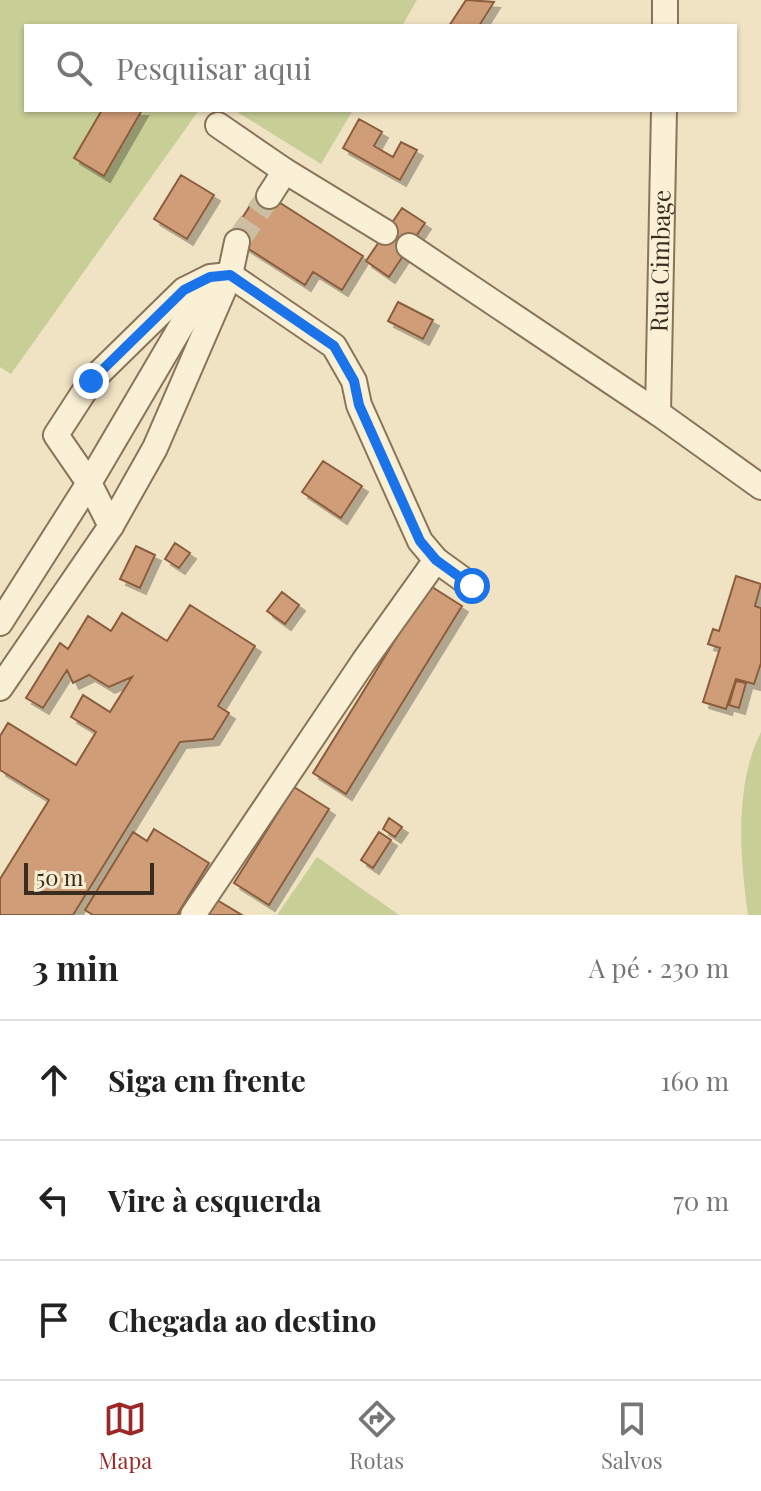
<!DOCTYPE html>
<html lang="pt">
<head>
<meta charset="utf-8">
<style>
  body { margin:0; font-family:"Playfair Display",serif; background:#f2f2f2; color:#222 }
  .scale { position:absolute; left:24px; bottom:20px; width:130px; box-sizing:border-box; padding-left:8px; border:4px solid #3a2c1e; border-top:0; font-size:22px; line-height:28px; white-space:nowrap; color:#3a2c1e; -webkit-text-stroke:6px #f7edd3; paint-order:stroke }
  .stop { position:absolute; width:24px; height:24px; margin:-18px; border:6px solid #1a73e8; border-radius:50%; background:#fff }
  .stop.end { background:#1a73e8; border-color:#fff; box-shadow:0 2px 8px #0008 }
  .list { margin:0; padding:0; list-style:none }
  h2 { display:flex; justify-content:space-between; align-items:center; height:104px; margin:0; padding:0 32px; font-size:34px }
  h2 small { font-size:26px; font-weight:400; color:#767676 }
  .list li { display:grid; grid-template-columns:52px 1fr auto; gap:24px; align-items:center; box-sizing:border-box; height:120px; padding:0 32px; border-top:2px solid #e0e0e0 }
  .list b { display:block; font-size:30px; white-space:nowrap }
  .list em { font-size:26px; font-style:normal; color:#767676 }
  .icon { flex:none; width:44px; height:44px; fill:none; stroke:currentColor; stroke-width:2; stroke-linecap:round; stroke-linejoin:round }
  .map { position:relative; flex:none; width:761px; height:915px; overflow:hidden }
  .search { position:absolute; background:#fff; box-shadow:0 2px 6px #0004; left:24px; right:24px; top:24px; height:88px; display:flex; align-items:center; gap:20px; box-sizing:border-box; padding:0 28px; border-radius:0px; color:#767676; font-size:30px }
  .sheet { height:464px; background:#fff }
  nav { display:flex; justify-content:space-around; align-items:center; box-sizing:border-box; height:112px; border-top:2px solid #e0e0e0; background:#fff; font-size:22px; color:#767676 }
  nav a { display:grid; justify-items:center; gap:4px }
  nav .on { color:#9c2727 }
  .map>svg:first-child { display:block }
  .green { fill:#c7ce96 }
  .building { fill:#cf9d77; stroke:#8b5d3e; stroke-width:2; filter:url(#shadow) }
  .lines { fill:none; stroke-linecap:round; stroke-linejoin:round }
  .minor-tunnel { stroke:#ccbea2; stroke-width:24; stroke-dasharray:24 12; stroke-linecap:butt }
  .minor-casing { stroke:#8a7459; stroke-width:28 }
  .minor { stroke:#faf0d6; stroke-width:24 }
  .route { stroke:#1a73e8; stroke-width:10 }
  .labels { text-anchor:middle; stroke-width:6; stroke-linejoin:round; paint-order:stroke }
  .street-label { font-size:24px; fill:#3a2c1e; stroke:#f7edd3 }
</style>
</head>
<body>
<div class="map">
<svg width="761" height="915" viewBox="0 0 761 915">
  <defs>
    <filter id="shadow"><feDropShadow dx="6" dy="6" stdDeviation="0" flood-color="#0004"/></filter>
  </defs>
  <rect width="100%" height="100%" fill="#f0e3c3"/>
  <!-- green -->
  <path class="green" d="M0,0H417L402,26H26V110H199L11,374L0,367Z
    M234,110H353L321,164Z
    M761,732V915H748C740,857 734,786 761,732Z
    M317,857L399,915H277Z"/>
  <!-- building -->
  <path class="building" d="M466,0L494,2L479,26H449Z
    M102,110H142L104,176L74,158Z
    M359,119L382,132L374,146L393,157L401,142L417,150L400,180L343,148Z
    M181,175L214,195L187,239L154,219Z
    M260,190L363,256L342,290L313,272L305,285L230,237Z
    M402,208L425,223L389,277L366,261Z
    M398,302L433,320L423,339L388,321Z
    M323,461L362,486L341,518L302,492Z
    M175,543L190,553L179,568L165,559Z
    M136,546L155,555L140,588L120,579Z
    M736,576L761,584L755,606L761,608V663L754,684L736,679L726,709L703,702L720,648L708,644L713,629L719,631Z
    M429,585L462,606L346,794L313,773Z
    M282,592L299,605L285,624L267,611Z
    M190,605L255,646L218,706L229,713L213,739L180,742L73,915H0V879L49,800L0,770V736L8,723L76,765L96,732L71,717L83,695L110,712L132,677L109,687L89,675L73,683L67,670L43,708L26,698L60,643L68,649L88,616L111,631L122,613L167,641Z
    M736,681L746,683L739,708L729,705Z
    M294,787L329,809L269,905L234,883Z
    M389,818L402,827L395,837L383,829Z
    M154,829L209,863L177,915H93L85,910L133,832L147,841Z
    M379,832L391,840L373,868L361,860Z
    M217,900L242,915H208Z"/>
  <g class="lines">
    <!-- minor-tunnel -->
    <path class="minor-tunnel" d="M237,242L269,196"/>
    <defs>
      <g id="minor">
        <path d="M665,26V0"/>
        <path d="M218,125L285,171L385,232"/>
        <path d="M269,196L285,171"/>
        <path d="M409,246L658,413L761,487"/>
        <path id="s1" d="M658,413L664,110"/>
        <path d="M111,526L89,483L56,435L91,381L184,290L210,277L230,275L334,346L354,381L359,405L420,541L436,560L472,586"/>
        <path d="M0,623L89,483L209,279"/>
        <path d="M0,688L111,526L155,448L230,275L237,242"/>
        <path d="M193,915L364,661L436,560"/>
      </g>
    </defs>
    <!-- minor casing -->
    <use href="#minor" class="minor-casing"/>
    <!-- minor -->
    <use href="#minor" class="minor"/>
  </g>
  <g class="lines">
    <!-- route -->
    <path class="route" d="M91,381L184,290L210,277L230,275L334,346L354,381L359,405L420,541L436,560L472,586"/>
  </g>
  <g class="labels">
    <!-- street labels -->
    <g class="street-label">
      <text dy="8" stroke="none"><textPath href="#s1" startOffset="152">Rua Cimbage</textPath></text>
    </g>
  </g>
</svg>
<div class="scale">50 m</div>
<div class="stop" style="left:472px;top:586px"></div>
<div class="stop end" style="left:91px;top:381px"></div>
<div class="search"><svg class="icon" aria-label="search" viewBox="0 0 24 24"><circle cx="10" cy="10" r="6"/><path d="M15 15l6 6"/></svg>Pesquisar aqui</div>
</div>
<section class="sheet">
<h2>3 min<small>A pé · 230 m</small></h2>
<ul class="list">
<li><svg class="icon" aria-label="ahead" viewBox="0 0 24 24"><path d="M12 20V5M6 11l6-6 6 6"/></svg><div><b>Siga em frente</b></div><em>160 m</em></li>
<li><svg class="icon" aria-label="left" viewBox="0 0 24 24"><path d="M17 20v-9H6M10 6l-5 5 5 5"/></svg><div><b>Vire à esquerda</b></div><em>70 m</em></li>
<li><svg class="icon" aria-label="arrive" viewBox="0 0 24 24"><path d="M6 21V4h12l-3 4 3 4H6"/></svg><div><b>Chegada ao destino</b></div></li>
</ul>
</section>
<nav>
<a class="on"><svg class="icon" aria-label="map" viewBox="0 0 24 24"><path d="M3 6l6-2 6 2 6-2v14l-6 2-6-2-6 2zM9 4v14M15 6v14"/></svg>Mapa</a>
<a><svg class="icon" aria-label="directions" viewBox="0 0 24 24"><path d="M12 3l9 9-9 9-9-9zM9 14v-3h6M13 9l2 2-2 2"/></svg>Rotas</a>
<a><svg class="icon" aria-label="saved" viewBox="0 0 24 24"><path d="M7 4h10v16l-5-4-5 4z"/></svg>Salvos</a>
</nav>
</body>
</html>
